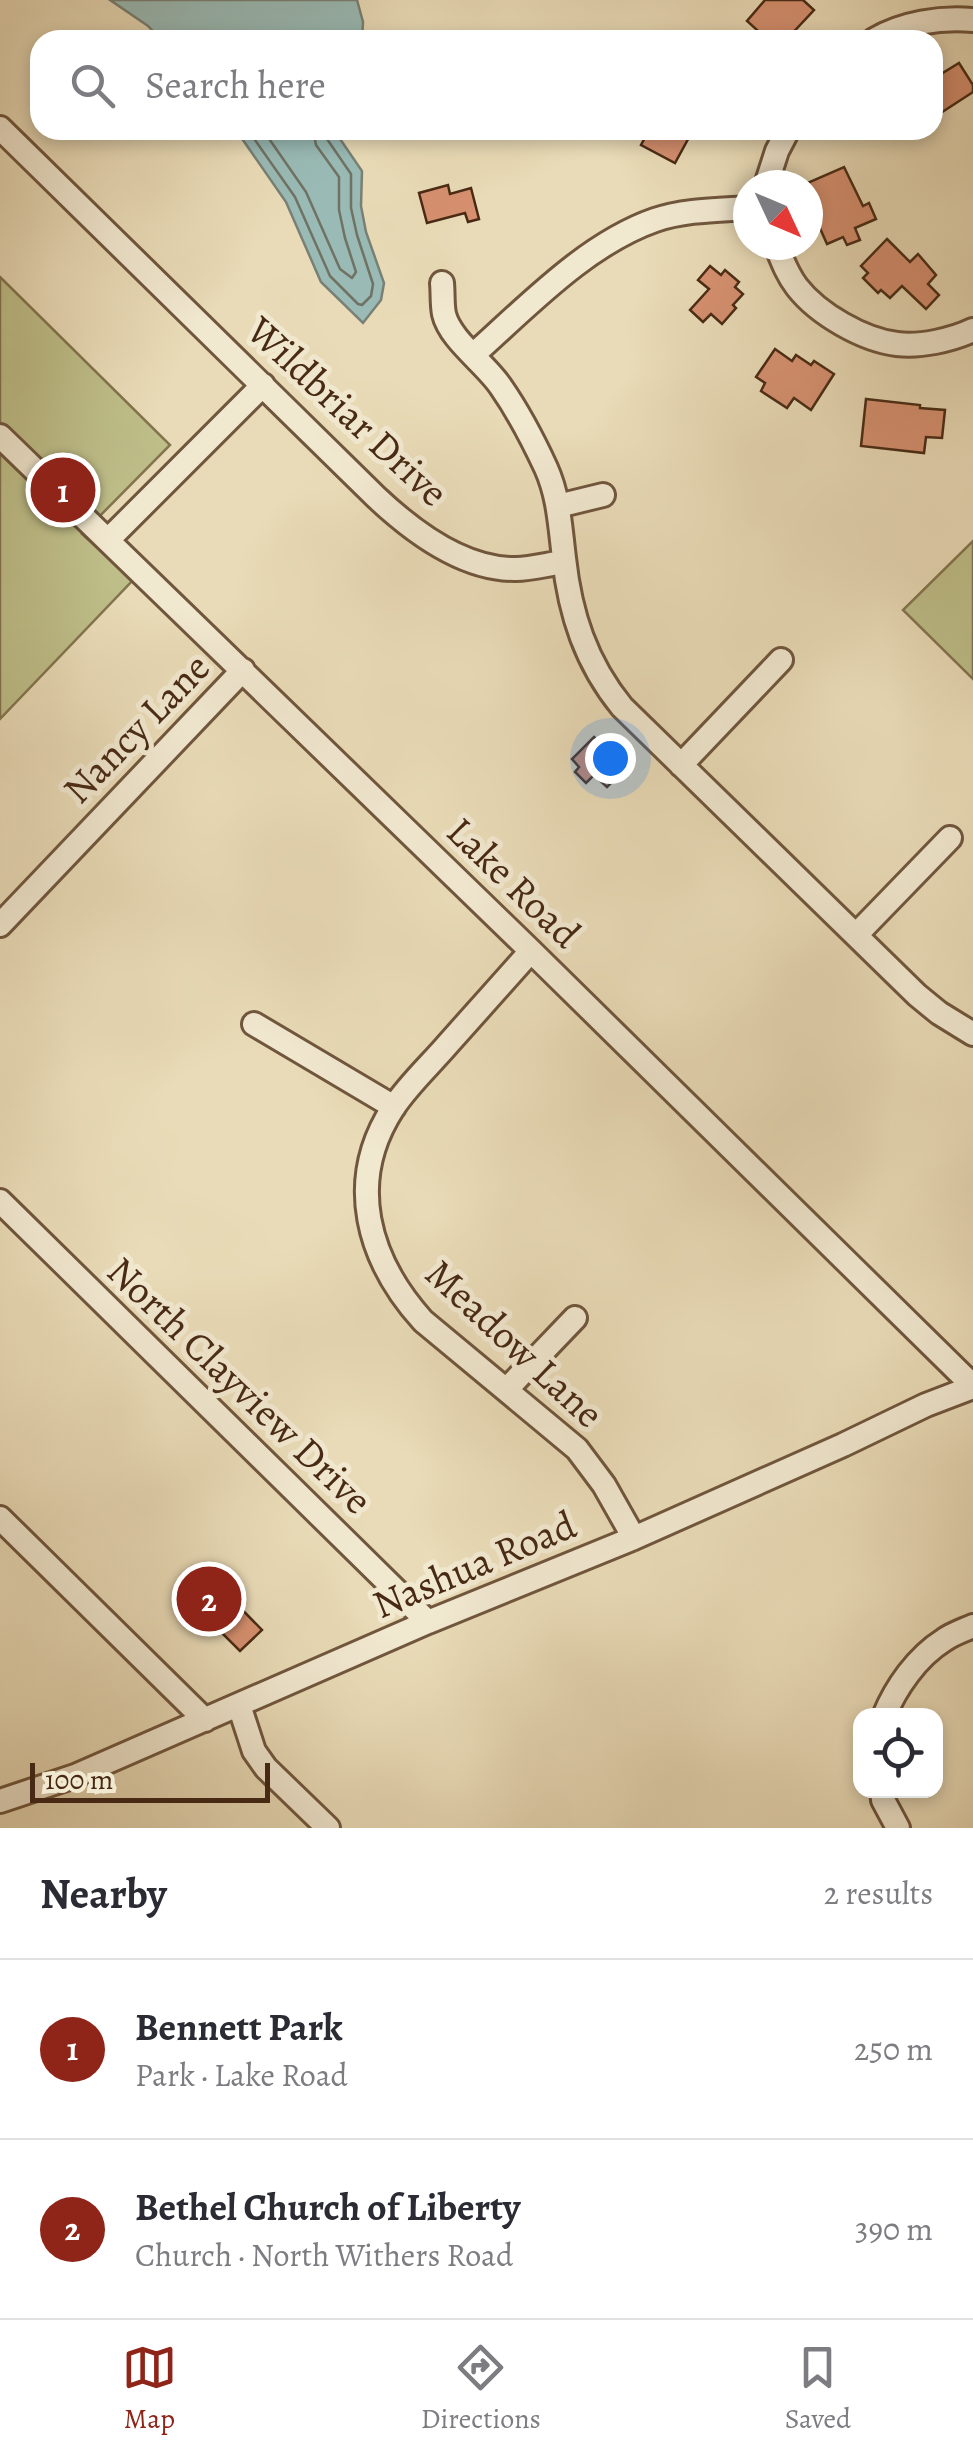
<!DOCTYPE html>
<html lang="en">
<head>
<meta charset="utf-8">
<style>
  body { margin:0; font-family:Alegreya,serif; background:#f2f2f3; color:#2b2b33 }
  .controls { position:absolute; right:30px; bottom:30px; display:grid; overflow:hidden; border-radius:20px; box-shadow:0 5px 15px #0003 }
  .controls button { width:90px; height:90px; display:grid; place-items:center; padding:0; border:0; border-bottom:2px solid #e1e1e2; background:#fff; color:#2b2b33; font:50px sans-serif }
  .compass { position:absolute; left:733px; top:170px; width:90px; height:90px; border-radius:50%; background:#fff; box-shadow:0 5px 15px #0003; rotate:134deg }
  .scale { position:absolute; left:30px; bottom:25px; width:240px; box-sizing:border-box; padding-left:10px; border:5px solid #482a14; border-top:0; font-size:28px; line-height:35px; white-space:nowrap; color:#482a14; -webkit-text-stroke:8px #f1e8d0; paint-order:stroke }
  .you { position:absolute; left:610px; top:758px; width:35px; height:35px; margin:-25px; border:8px solid #fff; border-radius:50%; background:#1a73e8; box-shadow:0 0 0 15px #1a73e833 }
  .badge { display:grid; place-items:center; width:65px; height:65px; border-radius:50%; background:#8f2418; color:#fff; font-size:32px; font-weight:700 }
  .pin { position:absolute; translate:-50% -50%; border:5px solid #fff; box-shadow:0 2px 10px #0006 }
  .list { margin:0; padding:0; list-style:none }
  h2 { display:flex; justify-content:space-between; align-items:center; height:130px; margin:0; padding:0 40px; font-size:42px }
  h2 small { font-size:32px; font-weight:400; color:#7c7c81 }
  .list li { display:grid; grid-template-columns:65px 1fr auto; gap:30px; align-items:center; box-sizing:border-box; height:180px; padding:0 40px; border-top:2px solid #e1e1e2 }
  .list b { display:block; font-size:38px; white-space:nowrap }
  .list p { margin:0; font-size:32px; white-space:nowrap; color:#7c7c81 }
  .list em { font-size:32px; font-style:normal; color:#7c7c81 }
  .icon { flex:none; width:55px; height:55px; fill:none; stroke:currentColor; stroke-width:2; stroke-linecap:round; stroke-linejoin:round }
  .map { position:relative; flex:none; width:973px; height:1828px; overflow:hidden }
  .search { position:absolute; background:#fff; box-shadow:0 5px 15px #0003; left:30px; right:30px; top:30px; height:110px; display:flex; align-items:center; gap:25px; box-sizing:border-box; padding:0 35px; border-radius:30px; color:#7c7c81; font-size:38px }
  .sheet { height:490px; background:#fff }
  nav { display:flex; justify-content:space-around; align-items:center; box-sizing:border-box; height:140px; border-top:2px solid #e1e1e2; background:#fff; font-size:28px; color:#7c7c81 }
  nav a { display:grid; justify-items:center; gap:5px }
  nav .on { color:#8f2418 }
  .map>svg:first-child { display:block }
  .green { fill:#bebe89; stroke:#83744e; stroke-width:2.5 }
  .water { fill:#99bab5; stroke:#798075; stroke-width:2.5 }
  .lines { fill:none; stroke-linecap:round; stroke-linejoin:round }
  .shore { stroke:#707264; stroke-width:2.5 }
  .building { fill:#d69070; stroke:#482a14; stroke-width:2.5 }
  .minor-casing { stroke:#70563d; stroke-width:28 }
  .minor { stroke:#f1e8d0; stroke-width:22 }
  .labels { text-anchor:middle; stroke-width:10; stroke-linejoin:round; paint-order:stroke }
  .street-label { font-size:40px; fill:#482a14; stroke:#f1e8d0 }
</style>
</head>
<body>
<div class="map">
<svg width="973" height="1828" viewBox="0 0 973 1828">
  <rect width="100%" height="100%" fill="#e9dbb7"/>
  <filter id="stains"><feTurbulence type="fractalNoise" baseFrequency=".002" numOctaves="4"/><feColorMatrix values="0 0 0 0 .2 0 0 0 0 .09 0 0 0 0 .02 0 0 0 .5 -.17"/></filter>
  <radialGradient id="worn" r=".72"><stop offset=".6" stop-color="#630" stop-opacity="0"/><stop offset="1" stop-color="#630" stop-opacity=".3"/></radialGradient>
  <!-- green -->
  <path class="green" d="M0,277L170,445L82,534L133,580L0,719Z
    M973,541V679L903,610Z"/>
  <!-- water -->
  <path class="water" d="M110,0H357L363,22L362,40H161L148,26Z
    M236,130H334L362,171L361,206L366,232L384,283L381,300L363,323L321,282L286,202Z"/>
  <g class="lines">
    <!-- shore -->
    <path class="shore" d="M248,130L295,197L330,276L358,304L362,305L371,296L373,284L357,235L351,208V174L327,139L325,130
      M263,130L306,192L340,269L352,278L356,272L345,238L339,210V177L316,145L313,130"/>
  </g>
  <!-- building -->
  <path class="building" d="M765,0H803L814,10L786,40H768L747,21Z
    M959,63L973,85V92L933,118V79Z
    M649,130H693L675,163L641,145Z
    M844,167L863,206L869,203L876,219L855,228L860,240L847,245L843,237L827,244L815,217L819,216L808,190V185L805,184Z
    M448,185L450,194L471,188L479,219L468,222L465,213L427,223L419,193Z
    M887,239L910,262L918,254L936,275L928,284L939,295L926,309L902,286L890,298L881,290L878,293L863,278L868,273L861,266Z
    M710,266L721,275L725,270L739,282L735,287L743,294L733,305L736,308L722,324L711,314L703,322L690,310L709,289L698,280Z
    M775,349L792,361L796,355L811,365L814,361L834,374L811,410L794,398L787,408L761,391L765,383L756,377Z
    M866,399L920,405V408L945,410L942,438L926,437L924,453L861,446Z
    M594,737L626,768L607,787L594,775L586,783L575,772L579,767L572,759Z
    M194,1569L213,1588L217,1584L262,1630L240,1651L209,1620L199,1631L188,1619L196,1610L175,1588Z"/>
  <g class="lines">
    <defs>
      <path id="minor" d="M874,40C902,23 941,17 973,20
        M0,128L376,497C412,531 463,570 516,569C532,569 548,564 564,562
        M766,185L777,151L788,130
        M776,245C782,260 787,274 797,287C818,314 863,340 897,344C920,347 952,340 973,330
        M442,283C443,293 442,304 444,314C450,340 486,364 501,387C517,410 534,442 546,468C559,497 560,526 564,558C570,614 586,663 622,707L917,995L939,1013L973,1034
        M473,355C527,307 586,244 655,220C684,210 717,210 748,208
        M0,436L531,951L973,1386
        M558,506L603,495
        M108,540L263,385
        M681,765L781,660
        M0,925L243,670
        M856,935L950,838
        M531,951C503,982 476,1013 448,1044C430,1065 408,1085 393,1108C345,1182 368,1260 423,1321L577,1449L604,1485L634,1538
        M254,1024L394,1107
        M0,1201L428,1622
        M507,1389L575,1318
        M0,1518L205,1720
        M239,1705L254,1751L266,1768L328,1828
        M884,1716C896,1687 917,1657 944,1640C952,1634 964,1630 973,1626
        M882,1790L883,1800L898,1828
        M0,1801L75,1776L428,1622L634,1538L843,1445L926,1405L973,1387"/>
    </defs>
    <!-- minor casing -->
    <use href="#minor" class="minor-casing"/>
    <!-- minor -->
    <use href="#minor" class="minor"/>
  </g>
  <g class="labels">
    <!-- street labels -->
    <g class="street-label">
      <text transform="translate(348 411) rotate(43)" y="14">Wildbriar Drive</text>
      <text transform="translate(136 728) rotate(-46)" y="14">Nancy Lane</text>
      <text transform="translate(514 882) rotate(44)" y="14">Lake Road</text>
      <text transform="translate(515 1343) rotate(43)" y="14">Meadow Lane</text>
      <text transform="translate(240 1385) rotate(44)" y="14">North Clayview Drive</text>
      <text transform="translate(474 1564) rotate(-23)" y="14">Nashua Road</text>
    </g>
  </g>
  <rect width="100%" height="100%" filter="url(#stains)"/>
  <rect width="100%" height="100%" fill="url(#worn)"/>
</svg>
<div class="controls">
<button><svg class="icon" aria-label="locate" viewBox="0 0 24 24"><circle cx="12" cy="12" r="6"/><path d="M12 2v4M12 18v4M2 12h4M18 12h4"/></svg></button>
</div>
<svg class="compass" viewBox="-18 -18 36 36"><path d="M0-13l5 13h-10z" fill="#e53935"/><path d="M0 13l5-13h-10z" fill="#7c7c81"/></svg>
<div class="scale">100 m</div>
<div class="you"></div>
<div class="pin badge" style="left:63px;top:490px">1</div>
<div class="pin badge" style="left:209px;top:1599px">2</div>
<div class="search"><svg class="icon" aria-label="search" viewBox="0 0 24 24"><circle cx="10" cy="10" r="6"/><path d="M15 15l6 6"/></svg>Search here</div>
</div>
<section class="sheet">
<h2>Nearby<small>2 results</small></h2>
<ul class="list">
<li><span class="badge">1</span><div><b>Bennett Park</b><p>Park · Lake Road</p></div><em>250 m</em></li>
<li><span class="badge">2</span><div><b>Bethel Church of Liberty</b><p>Church · North Withers Road</p></div><em>390 m</em></li>
</ul>
</section>
<nav>
<a class="on"><svg class="icon" aria-label="map" viewBox="0 0 24 24"><path d="M3 6l6-2 6 2 6-2v14l-6 2-6-2-6 2zM9 4v14M15 6v14"/></svg>Map</a>
<a><svg class="icon" aria-label="directions" viewBox="0 0 24 24"><path d="M12 3l9 9-9 9-9-9zM9 14v-3h6M13 9l2 2-2 2"/></svg>Directions</a>
<a><svg class="icon" aria-label="saved" viewBox="0 0 24 24"><path d="M7 4h10v16l-5-4-5 4z"/></svg>Saved</a>
</nav>
</body>
</html>
